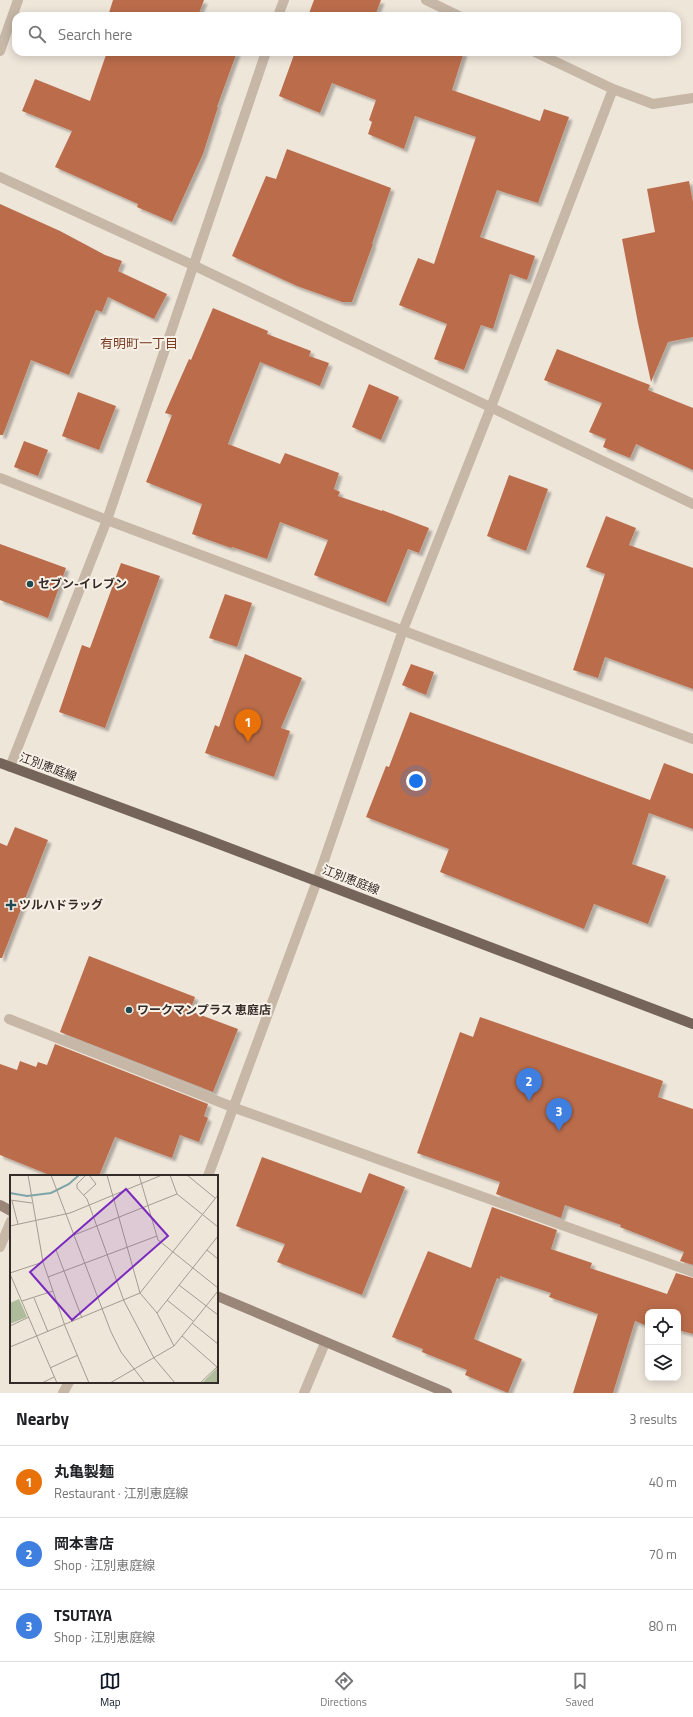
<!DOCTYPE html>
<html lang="en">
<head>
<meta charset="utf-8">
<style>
  body { margin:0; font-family:"Titillium Web","Noto Sans JP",sans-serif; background:#f6f6f6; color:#202124 }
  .controls { position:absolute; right:12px; bottom:12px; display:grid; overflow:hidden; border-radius:8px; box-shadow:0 2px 10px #0003 }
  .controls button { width:36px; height:36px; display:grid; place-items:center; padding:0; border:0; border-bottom:1px solid #e0e0e0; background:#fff; color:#202124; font:20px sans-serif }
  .you { position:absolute; left:416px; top:781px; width:14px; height:14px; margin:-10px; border:3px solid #fff; border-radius:50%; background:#1a73e8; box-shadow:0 0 0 6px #1a73e833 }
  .badge { display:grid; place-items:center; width:26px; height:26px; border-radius:50%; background:#111827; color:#fff; font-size:13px; font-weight:700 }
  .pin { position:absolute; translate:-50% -33px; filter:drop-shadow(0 1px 2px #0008) }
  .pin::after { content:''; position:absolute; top:21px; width:14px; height:12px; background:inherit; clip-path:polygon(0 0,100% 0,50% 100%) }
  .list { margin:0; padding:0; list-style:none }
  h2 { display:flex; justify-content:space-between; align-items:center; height:52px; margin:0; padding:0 16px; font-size:17px }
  h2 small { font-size:13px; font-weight:400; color:#757577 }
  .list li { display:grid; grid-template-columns:26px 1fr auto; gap:12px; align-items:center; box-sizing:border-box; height:72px; padding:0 16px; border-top:1px solid #e0e0e0 }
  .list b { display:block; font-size:15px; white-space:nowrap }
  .list p { margin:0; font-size:13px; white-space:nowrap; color:#757577 }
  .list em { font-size:13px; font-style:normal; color:#757577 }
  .icon { flex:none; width:22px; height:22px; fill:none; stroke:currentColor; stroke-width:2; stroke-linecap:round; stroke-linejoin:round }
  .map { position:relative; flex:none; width:693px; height:1393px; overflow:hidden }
  .search { position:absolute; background:#fff; box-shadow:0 2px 10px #0003; left:12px; right:12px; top:12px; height:44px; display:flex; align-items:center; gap:10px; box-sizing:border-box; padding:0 14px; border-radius:12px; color:#757577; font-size:15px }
  .sheet { height:268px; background:#fff }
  nav { display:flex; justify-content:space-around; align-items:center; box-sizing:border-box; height:56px; border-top:1px solid #e0e0e0; background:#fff; font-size:11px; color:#757577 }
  nav a { display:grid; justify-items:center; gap:2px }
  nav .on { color:#111827 }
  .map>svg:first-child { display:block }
  .building { fill:#bb6d4c; filter:url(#shadow) }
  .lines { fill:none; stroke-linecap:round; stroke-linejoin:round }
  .lane { stroke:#c6b7a7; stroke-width:10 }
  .street { stroke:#c6b7a7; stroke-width:10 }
  .secondary { stroke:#998679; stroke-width:10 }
  .primary { stroke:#746459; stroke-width:10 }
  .poi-dot { fill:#204a51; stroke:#f7f0e6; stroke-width:1.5 }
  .labels { text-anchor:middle; stroke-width:4; stroke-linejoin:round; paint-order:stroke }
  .poi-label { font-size:12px; font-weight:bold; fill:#332b27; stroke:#f7f0e6; text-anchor:start }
  .street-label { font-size:12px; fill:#332b27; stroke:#f7f0e6 }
  .neighbourhood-label { font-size:13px; fill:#7b4027; stroke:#f7f0e6 }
  .inset-river { fill:none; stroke:#7ca5a9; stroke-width:2 }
  .inset-road { fill:none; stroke:#a49b92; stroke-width:1 }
  .view { fill:#7b2cbf; fill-opacity:0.15; stroke:#7b2cbf; stroke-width:2 }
  .inset-edge { fill:none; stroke:#332b27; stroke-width:2 }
</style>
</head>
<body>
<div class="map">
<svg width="693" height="1393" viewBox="0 0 693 1393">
  <defs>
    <filter id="shadow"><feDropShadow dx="3.5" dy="3.5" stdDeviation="1" flood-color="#0004"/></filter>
  </defs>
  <rect width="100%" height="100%" fill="#efe6da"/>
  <!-- building -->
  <path class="building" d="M113,0H204L198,16H108Z
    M314,0H381L375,16H308Z
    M107,52H237L217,107H218L203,154L172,222L137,207L138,204L55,167L72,131L22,111L35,79L90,101Z
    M295,52H464L452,90L540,121L544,109L569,117L538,203L497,190L480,237L535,256L527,280L510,274L493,329L481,325L464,370L434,359L447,324L399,305L418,258L434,264L476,137L415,116L404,149L368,134L372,122L369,120L376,100L332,83L320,113L279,96Z
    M287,149L391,188L372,244H373L352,302H342L297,286L232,256L266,176L276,179Z
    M689,181L693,202V337L668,342L651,382L638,323L622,239L655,232L647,189Z
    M0,204L60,231L105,255L122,261L118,271L167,294L154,319L108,297L102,312L96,310L69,375L31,360L3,435H0Z
    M213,308L268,331L267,334L311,351L309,356L329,363L320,386L260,362L228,444L280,464L285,453L339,473L334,489L340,492L338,496L382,511V510L429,528L419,553L408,549L386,603L314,575L328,540L280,522L267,559L232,547L231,548L192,534L202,504L146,482L172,415L165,413L189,359L191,360Z
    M557,349L650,385L648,390L693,408V470L636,444L630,458L603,447L606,439L589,432L602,403L544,380Z
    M369,384L399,397L381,440L352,427Z
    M78,392L116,406L99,450L62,436Z
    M24,441L48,450L38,476L14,467Z
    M509,475L548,489L526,551L487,536Z
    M606,516L636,528L629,545L693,568V689L605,657L598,678L573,670L605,574L586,567Z
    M0,544L66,568L48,618L0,600Z
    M121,563L160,576L105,728L59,712L82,645L90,648Z
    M225,594L252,603L237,647L209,638Z
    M245,654L302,678L281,728L290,731L274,777L205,753L215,725L219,727Z
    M411,664L434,672L426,695L402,685Z
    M410,712L650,800L664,763L693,774V829L649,813L632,864L666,876L648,924L594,904L584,929L440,872L449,849L366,817L386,766L389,767Z
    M15,827L48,840L2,958H0V843L7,846Z
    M89,956L195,997L190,1011L238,1029L213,1092L60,1032Z
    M480,1017L663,1081L658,1097L693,1109V1265L680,1261L684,1252L620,1227L621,1225L565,1205L561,1218L496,1194L500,1182L417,1153L460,1032L473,1037Z
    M55,1044L208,1104L204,1116L208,1118L199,1142L180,1135L172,1158L115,1137L99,1176H52L0,1155V1064L17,1070L20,1061L36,1067L38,1062L47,1065Z
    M262,1157L361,1193L369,1173L405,1187L362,1295L277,1262L285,1244L236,1226Z
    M492,1207L557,1230L551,1249L592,1263L590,1268L667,1294L676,1273L693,1278V1334L678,1330V1312H648V1321L646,1320L645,1325L635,1321L613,1393H573L598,1314L549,1297L551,1293L500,1276V1279L497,1278L474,1339L522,1359L508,1393L465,1375L467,1370L422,1352L423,1349L392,1337L428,1251L471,1268Z"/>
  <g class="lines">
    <!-- lane -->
    <path class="lane" d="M63,1393L69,1382"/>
    <!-- street -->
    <path class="street" d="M426,0L459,16
      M278,16L284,0
      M0,51L18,0
      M535,52L613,89L653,104L693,98
      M0,177L195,266L693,504
      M0,478L107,520L693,739
      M10,767L107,520L266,52
      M9,1019L235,1108L693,1272
      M208,1176L317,881L403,630L491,407L613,89
      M0,1247L11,1221
      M304,1393L325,1343"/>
    <!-- secondary -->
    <path class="secondary" d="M0,1205L11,1211
      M217,1296L447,1393"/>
    <!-- primary -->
    <path class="primary" d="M0,763L203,838L693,1024"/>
  </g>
  <!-- markers -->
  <g class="poi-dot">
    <circle cx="30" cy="584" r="4"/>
    <path d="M9 899h4v4h4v4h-4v4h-4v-4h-4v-4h4z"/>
    <circle cx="129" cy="1010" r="4"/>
  </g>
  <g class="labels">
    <!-- poi labels -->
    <g class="poi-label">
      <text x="38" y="588">セブン-イレブン</text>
      <text x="19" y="909">ツルハドラッグ</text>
      <text x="137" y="1014">ワークマンプラス 恵庭店</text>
    </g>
    <!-- street labels -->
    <g class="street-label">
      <text transform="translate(48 767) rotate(20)" y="4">江別恵庭線</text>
      <text transform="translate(351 880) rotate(21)" y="4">江別恵庭線</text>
    </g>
    <!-- neighbourhood labels -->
    <g class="neighbourhood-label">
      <text x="139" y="348">有明町一丁目</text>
    </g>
  </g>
  <!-- overview -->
  <g transform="translate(10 1175)">
    <rect width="208" height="208" fill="#efe6da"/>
    <path d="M9,124L17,142L0,149V128ZM208,192V208H192Z" fill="#afbc9b"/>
    <path class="inset-river" d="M0,18L17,21L41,18L59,9L69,0"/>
    <path class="inset-road" d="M18,0L33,87L55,151L79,208M41,0L101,157L111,177L135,208M76,0L67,9V13L77,24L114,126L144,183L165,208M97,0L130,118L147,138L164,171M129,0L148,65L208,113M160,0L167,19L208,52M177,0L205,23M74,20L86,9L79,0M0,25L22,28M2,26L8,49M0,51L60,38L152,0M64,60L167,19M46,75L72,143M197,75L208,84M0,98L33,87M0,99L47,208M38,102L147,61M169,110L208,140M24,123L38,157M157,125L183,146M12,126L43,116M147,138L208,61M182,148L208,169M0,151L19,142M172,161L207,192M0,172L130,118L208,20M40,193L68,180M32,208L44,202M100,208L164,171L208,116M190,208L208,191"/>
    <path class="view" d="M116,14L158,61L62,145L20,97Z"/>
    <rect width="208" height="208" class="inset-edge"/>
  </g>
</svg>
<div class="controls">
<button><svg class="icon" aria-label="locate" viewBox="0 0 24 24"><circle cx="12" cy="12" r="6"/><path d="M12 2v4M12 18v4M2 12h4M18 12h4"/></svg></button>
<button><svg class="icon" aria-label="layers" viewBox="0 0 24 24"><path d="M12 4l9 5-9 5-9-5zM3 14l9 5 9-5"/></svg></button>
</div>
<div class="you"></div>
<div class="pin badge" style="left:248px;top:742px;background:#e8710a">1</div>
<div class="pin badge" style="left:529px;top:1101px;background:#3f7fe0">2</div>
<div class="pin badge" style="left:559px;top:1131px;background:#3f7fe0">3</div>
<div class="search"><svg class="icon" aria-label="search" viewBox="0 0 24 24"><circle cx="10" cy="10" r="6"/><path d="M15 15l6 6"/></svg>Search here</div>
</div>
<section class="sheet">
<h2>Nearby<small>3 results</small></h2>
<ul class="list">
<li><span class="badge" style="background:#e8710a">1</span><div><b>丸亀製麺</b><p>Restaurant · 江別恵庭線</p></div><em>40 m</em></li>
<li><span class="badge" style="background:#3f7fe0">2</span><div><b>岡本書店</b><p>Shop · 江別恵庭線</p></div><em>70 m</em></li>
<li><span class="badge" style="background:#3f7fe0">3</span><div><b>TSUTAYA</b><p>Shop · 江別恵庭線</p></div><em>80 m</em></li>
</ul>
</section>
<nav>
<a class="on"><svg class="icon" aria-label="map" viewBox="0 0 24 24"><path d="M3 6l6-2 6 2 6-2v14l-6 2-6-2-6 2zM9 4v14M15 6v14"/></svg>Map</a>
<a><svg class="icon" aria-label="directions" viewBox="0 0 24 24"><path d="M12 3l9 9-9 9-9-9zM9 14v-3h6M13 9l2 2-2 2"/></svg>Directions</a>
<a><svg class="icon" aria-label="saved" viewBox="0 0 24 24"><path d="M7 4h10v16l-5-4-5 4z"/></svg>Saved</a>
</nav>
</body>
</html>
